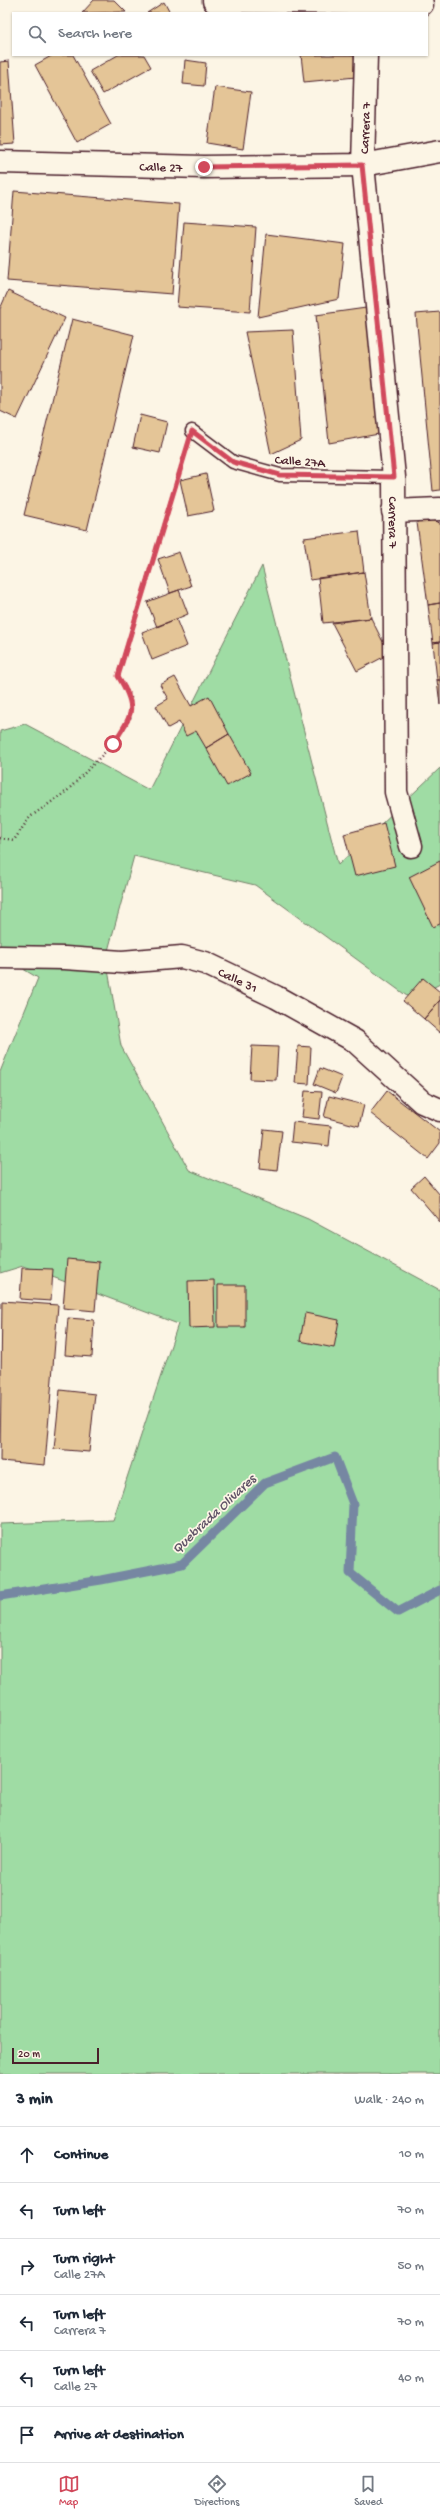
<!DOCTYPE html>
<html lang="en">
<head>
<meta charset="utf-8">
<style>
  body { margin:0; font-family:"Gochi Hand",sans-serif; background:#f6f6f7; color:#1f2937 }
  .scale { position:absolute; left:12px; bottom:10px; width:87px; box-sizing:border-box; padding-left:4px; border:2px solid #4a1f2b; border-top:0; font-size:11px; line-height:14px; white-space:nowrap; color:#4a1f2b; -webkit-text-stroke:3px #fcf5e5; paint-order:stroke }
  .stop { position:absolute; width:12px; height:12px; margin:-9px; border:3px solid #d1495b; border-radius:50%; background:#fff }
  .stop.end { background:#d1495b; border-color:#fff; box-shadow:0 1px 4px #0008 }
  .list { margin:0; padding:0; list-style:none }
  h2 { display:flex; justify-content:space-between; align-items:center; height:52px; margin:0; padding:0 16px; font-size:17px }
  h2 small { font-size:13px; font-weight:400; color:#747a83 }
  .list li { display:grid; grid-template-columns:26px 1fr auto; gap:12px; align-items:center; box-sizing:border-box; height:56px; padding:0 16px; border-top:1px solid #e0e1e3 }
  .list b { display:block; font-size:15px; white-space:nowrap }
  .list p { margin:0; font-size:13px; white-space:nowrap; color:#747a83 }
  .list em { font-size:13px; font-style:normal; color:#747a83 }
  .icon { flex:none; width:22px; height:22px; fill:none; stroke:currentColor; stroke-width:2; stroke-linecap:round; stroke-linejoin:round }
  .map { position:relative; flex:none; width:440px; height:2074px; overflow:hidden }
  .search { position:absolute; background:#fff; box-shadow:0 1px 3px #0004; left:12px; right:12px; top:12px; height:44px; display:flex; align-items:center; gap:10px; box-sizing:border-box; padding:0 14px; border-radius:0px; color:#747a83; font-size:15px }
  .sheet { height:388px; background:#fff }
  nav { display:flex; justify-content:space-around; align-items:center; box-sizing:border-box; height:56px; border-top:1px solid #e0e1e3; background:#fff; font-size:11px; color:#747a83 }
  nav a { display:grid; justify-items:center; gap:2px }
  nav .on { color:#d1495b }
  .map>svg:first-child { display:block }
  .green { fill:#9fdca4; stroke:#747e68 }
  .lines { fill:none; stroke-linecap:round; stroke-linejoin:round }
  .stream { stroke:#7687a2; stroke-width:9 }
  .building { fill:#e4c597; stroke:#4a1f2b }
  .service-casing { stroke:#4a1f2b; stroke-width:15 }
  .minor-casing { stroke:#4a1f2b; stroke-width:25 }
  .tertiary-casing { stroke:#4a1f2b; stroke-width:25 }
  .path { stroke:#4a1f2b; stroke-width:2.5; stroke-dasharray:1 3; stroke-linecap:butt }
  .service { stroke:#fcf5e5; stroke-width:12 }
  .minor { stroke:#fcf5e5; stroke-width:22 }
  .tertiary { stroke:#fcf5e5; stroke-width:22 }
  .route { stroke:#d1495b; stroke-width:5 }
  .labels { text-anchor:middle; stroke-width:3.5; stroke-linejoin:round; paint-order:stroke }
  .street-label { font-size:13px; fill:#4a1f2b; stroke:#fcf5e5 }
  .water-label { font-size:14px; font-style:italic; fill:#605367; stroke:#fcf5e5 }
</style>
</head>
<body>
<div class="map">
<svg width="440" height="2074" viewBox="0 0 440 2074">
  <rect width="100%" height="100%" fill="#fcf5e5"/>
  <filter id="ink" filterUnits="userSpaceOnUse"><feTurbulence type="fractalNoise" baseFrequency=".025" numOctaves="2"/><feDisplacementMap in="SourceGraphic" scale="8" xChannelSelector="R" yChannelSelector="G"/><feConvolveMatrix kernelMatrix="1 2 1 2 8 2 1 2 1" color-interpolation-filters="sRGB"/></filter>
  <g filter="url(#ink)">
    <!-- green -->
    <path class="green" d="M262,566L338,865L440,768V984L411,999L255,885L134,856L106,958L121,1046L189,1170L308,1219L440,1290V2074H0V1524L113,1520L178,1324L23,1266L0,1273V1072L38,978L0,955V731L25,724L149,790Z"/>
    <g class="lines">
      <!-- stream -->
      <path class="stream" d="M0,1596L101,1580L182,1564L265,1483L335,1457L353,1504L350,1573L398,1612L440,1590"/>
    </g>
    <!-- building -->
    <path class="building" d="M94,0H114L126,12L82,13Z
      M164,2L170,13H147Z
      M53,55H73L111,124L77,143L35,65Z
      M118,55H144L151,67L103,94L90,71Z
      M301,55H354L356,77L304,82Z
      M185,60L206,63L204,86L183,84Z
      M9,61L15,144L0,145V62Z
      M215,87L251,92L243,149L207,143Z
      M14,191L179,204L172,294L7,281Z
      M184,222L256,227L250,312L177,307Z
      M266,234L345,244L339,299L258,317Z
      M8,291L65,318L17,419L0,411V309Z
      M366,308L379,434L329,443L316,315Z
      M440,312V490L433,491L416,314Z
      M72,319L134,335L87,530L24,515Z
      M293,330L301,440L271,454L245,332Z
      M140,415L167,422L160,453L133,447Z
      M206,474L214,511L188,516L180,480Z
      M416,515L440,523V603L428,605Z
      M359,531L364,572L310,580L304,538Z
      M179,552L191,586L170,593L158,559Z
      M364,572L371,618L323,623L318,578Z
      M179,590L188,614L157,627L147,602Z
      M440,603V642L433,643L428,605Z
      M371,618L389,654L357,671L332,623Z
      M176,619L187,646L152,660L142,632Z
      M440,642V680H437L433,643Z
      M175,677L191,706L209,696L229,734L206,748L196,731L186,736L179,722L168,728L156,706L168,699L160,685Z
      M437,680H440V705Z
      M229,734L251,773L227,786L206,748Z
      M384,823L395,866L355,876L344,834Z
      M440,861V924L433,927L409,877Z
      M423,978L440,992V1000L424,1019L403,1001Z
      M440,1000V1033L424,1019Z
      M252,1046L278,1047L276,1080L250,1079Z
      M298,1046L311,1047L309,1084L295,1083Z
      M320,1068L342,1077L336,1093L314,1084Z
      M305,1091L322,1092L319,1119L302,1117Z
      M387,1091L440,1132V1143L428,1159L370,1113Z
      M329,1096L364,1105L359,1126L324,1117Z
      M293,1122L331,1126L329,1146L291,1142Z
      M264,1129L282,1131L277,1170L260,1168Z
      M424,1176L440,1195V1222L411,1188Z
      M67,1259L99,1262L95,1311L63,1308Z
      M22,1268L53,1269L51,1301L20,1299Z
      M214,1280L215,1327L189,1328L188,1281Z
      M218,1285H245V1327H218Z
      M2,1301L58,1305L45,1465L0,1461Z
      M305,1313L339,1320L334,1348L300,1341Z
      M68,1318L94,1320L92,1357L65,1355Z
      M60,1390L95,1394L89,1452L54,1449Z"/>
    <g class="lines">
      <defs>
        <path id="service" d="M192,431L233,462L280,475L394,477"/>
        <g id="minor">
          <path d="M214,1L422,4"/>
          <path id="s1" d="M366,55L363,165L394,477L396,792L411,846"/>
          <path id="s2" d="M0,162L204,167L363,165L440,151"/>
          <path d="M393,511L440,509"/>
        </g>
        <g id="tertiary">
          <path id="s3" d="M0,957L65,958L122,962L182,957L205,963L276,997L355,1041L422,1102L440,1110"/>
        </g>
      </defs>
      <!-- service casing -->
      <use href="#service" class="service-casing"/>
      <!-- minor casing -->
      <use href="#minor" class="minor-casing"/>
      <!-- tertiary casing -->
      <use href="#tertiary" class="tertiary-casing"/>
      <!-- path -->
      <path class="path" d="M0,838L14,840L30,817L67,791L113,744L130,718L131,697L118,676L185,453"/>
      <!-- service -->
      <use href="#service" class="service"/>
      <!-- minor -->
      <use href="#minor" class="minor"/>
      <!-- tertiary -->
      <use href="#tertiary" class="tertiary"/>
    </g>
  </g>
  <g class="lines" filter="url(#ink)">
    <!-- route -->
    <path class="route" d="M113,744C133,713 138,709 118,676L192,431L233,462L280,475L394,477L362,165L204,167"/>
  </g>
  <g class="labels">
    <!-- street labels -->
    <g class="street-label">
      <text transform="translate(364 128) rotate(-88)" y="5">Carrera 7</text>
      <text dy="5" stroke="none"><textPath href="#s2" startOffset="161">Calle 27</textPath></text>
      <text transform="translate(300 460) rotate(4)" y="5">Calle 27A</text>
      <text dy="5" stroke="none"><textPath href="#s1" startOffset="469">Carrera 7</textPath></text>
      <text dy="5" stroke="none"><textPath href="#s3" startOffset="243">Calle 31</textPath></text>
    </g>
    <!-- water labels -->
    <g class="water-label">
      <text transform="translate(213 1513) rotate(-43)" y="5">Quebrada Olivares</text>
    </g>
  </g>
</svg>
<div class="scale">20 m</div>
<div class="stop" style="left:113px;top:744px"></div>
<div class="stop end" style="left:204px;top:167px"></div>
<div class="search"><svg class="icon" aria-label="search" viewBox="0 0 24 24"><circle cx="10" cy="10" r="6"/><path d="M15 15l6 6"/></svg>Search here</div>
</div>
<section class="sheet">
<h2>3 min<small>Walk · 240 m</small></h2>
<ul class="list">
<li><svg class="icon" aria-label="ahead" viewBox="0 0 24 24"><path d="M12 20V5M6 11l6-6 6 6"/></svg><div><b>Continue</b></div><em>10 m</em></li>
<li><svg class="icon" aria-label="left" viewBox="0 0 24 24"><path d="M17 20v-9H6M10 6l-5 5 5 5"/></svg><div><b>Turn left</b></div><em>70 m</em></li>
<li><svg class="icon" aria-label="right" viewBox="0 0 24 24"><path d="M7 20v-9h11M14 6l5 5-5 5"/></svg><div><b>Turn right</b><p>Calle 27A</p></div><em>50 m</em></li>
<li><svg class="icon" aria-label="left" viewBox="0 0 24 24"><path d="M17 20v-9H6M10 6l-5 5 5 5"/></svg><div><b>Turn left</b><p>Carrera 7</p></div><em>70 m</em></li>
<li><svg class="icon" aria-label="left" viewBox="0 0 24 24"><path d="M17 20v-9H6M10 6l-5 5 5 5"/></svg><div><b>Turn left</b><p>Calle 27</p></div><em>40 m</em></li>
<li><svg class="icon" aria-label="arrive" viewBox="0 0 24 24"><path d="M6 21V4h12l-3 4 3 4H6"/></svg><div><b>Arrive at destination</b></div></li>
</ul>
</section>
<nav>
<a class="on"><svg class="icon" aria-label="map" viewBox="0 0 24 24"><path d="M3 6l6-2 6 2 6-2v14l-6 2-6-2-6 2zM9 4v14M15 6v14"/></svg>Map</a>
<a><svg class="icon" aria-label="directions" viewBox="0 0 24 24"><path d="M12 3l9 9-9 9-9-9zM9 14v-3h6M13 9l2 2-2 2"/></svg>Directions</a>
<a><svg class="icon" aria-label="saved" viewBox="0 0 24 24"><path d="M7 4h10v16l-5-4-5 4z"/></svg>Saved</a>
</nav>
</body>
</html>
